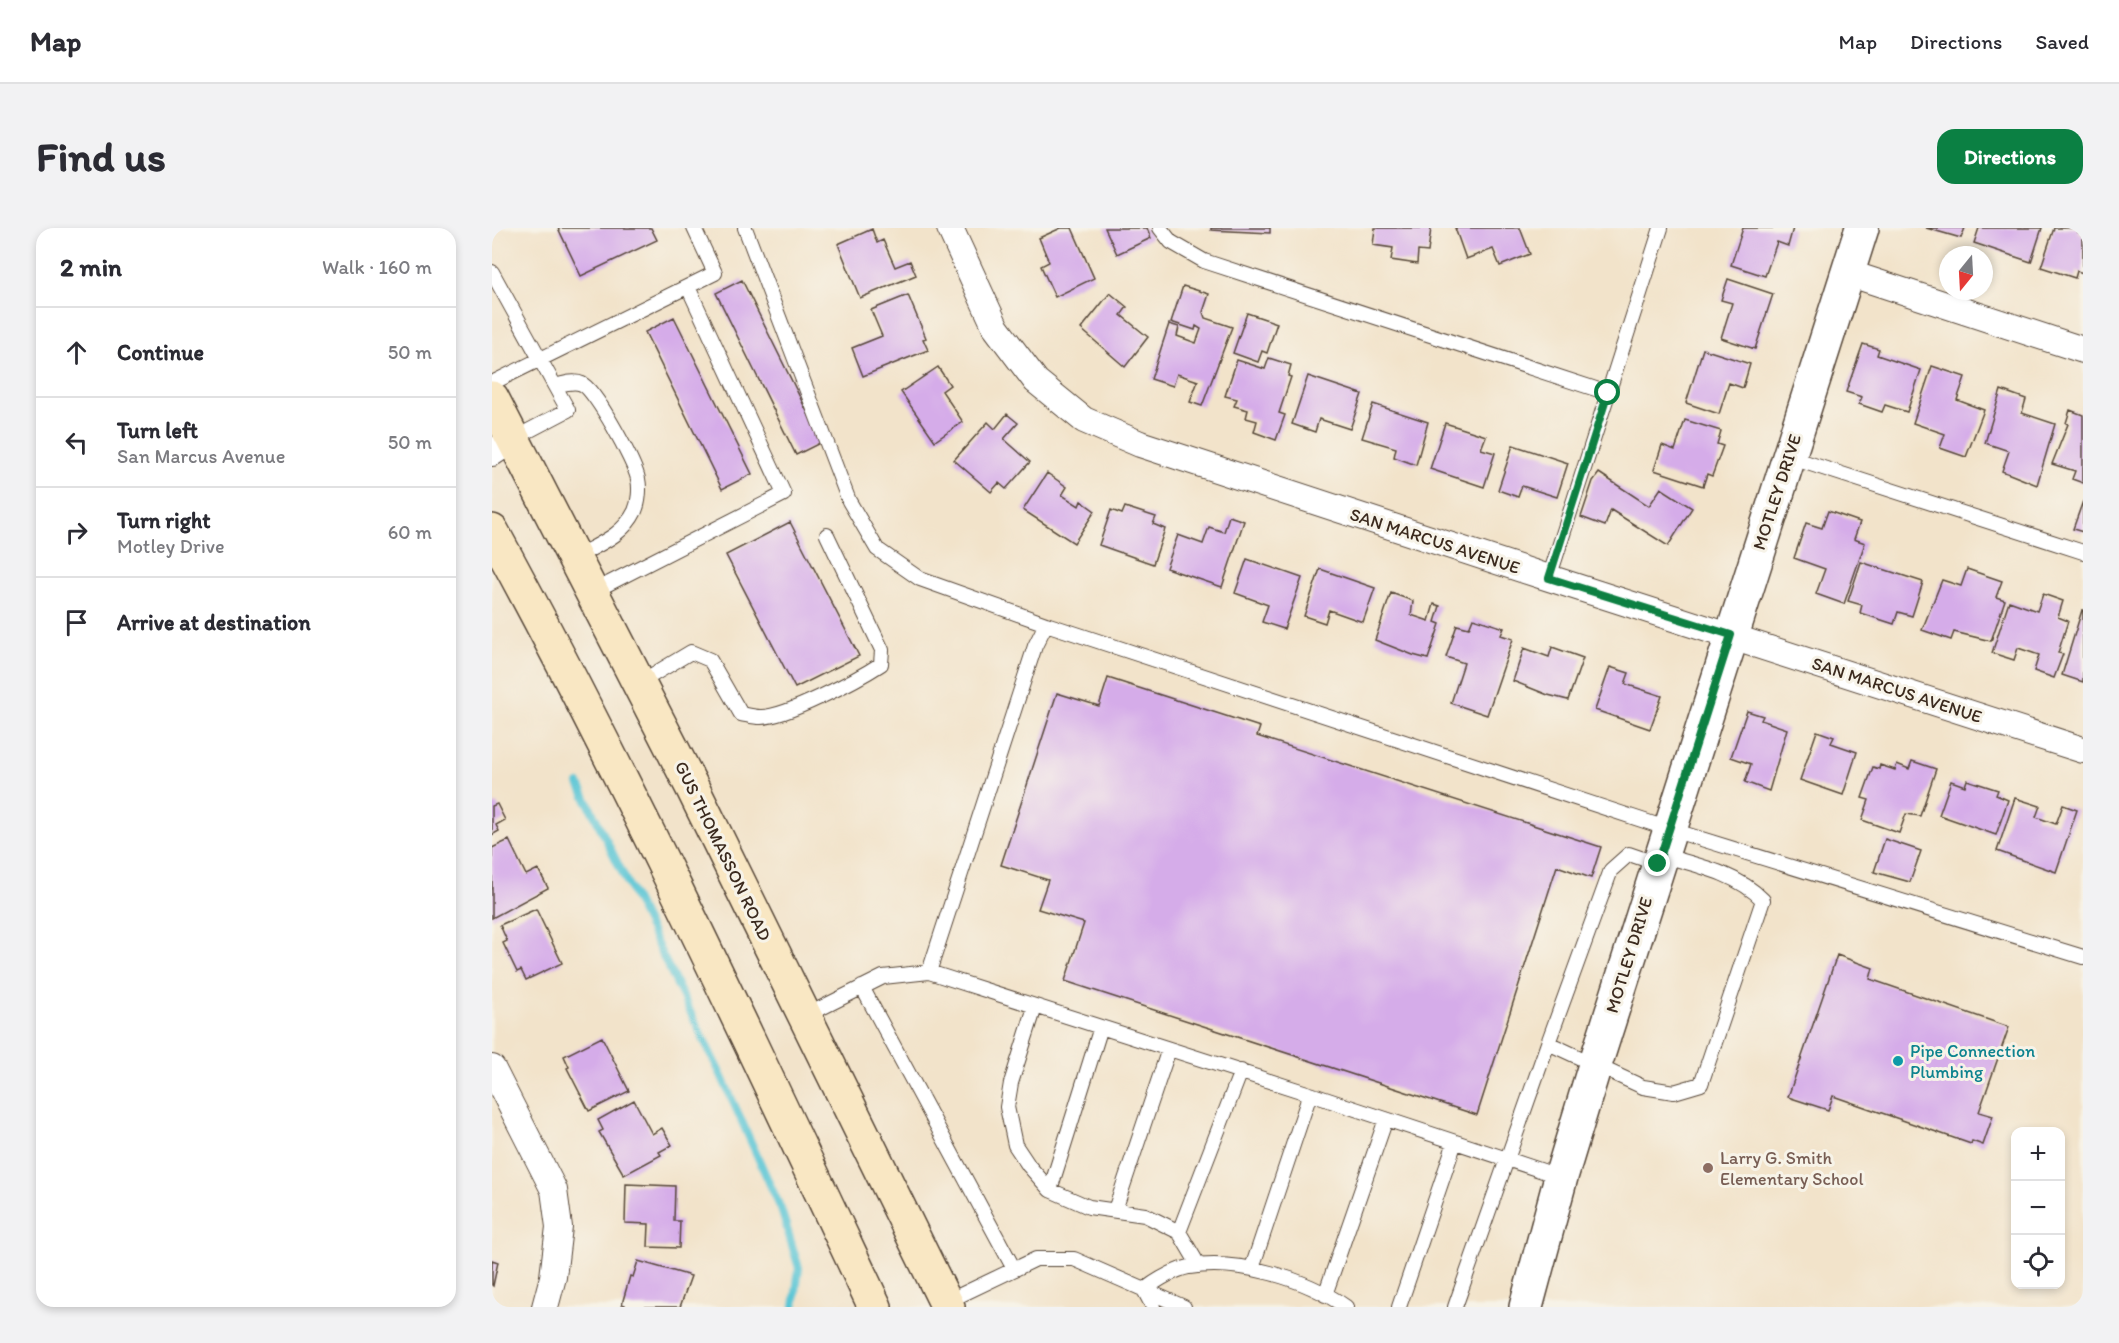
<!DOCTYPE html>
<html lang="en">
<head>
<meta charset="utf-8">
<style>
  body { margin:0; font-family:Itim,sans-serif; background:#f2f2f3; color:#2b2b33 }
  .controls { position:absolute; right:18px; bottom:18px; display:grid; overflow:hidden; border-radius:12px; box-shadow:0 3px 9px #0003 }
  .controls button { width:54px; height:54px; display:grid; place-items:center; padding:0; border:0; border-bottom:2px solid #e1e1e2; background:#fff; color:#2b2b33; font:30px sans-serif }
  .compass { position:absolute; left:1447px; top:18px; width:54px; height:54px; border-radius:50%; background:#fff; box-shadow:0 3px 9px #0003; rotate:198deg }
  .stop { position:absolute; width:18px; height:18px; margin:-14px; border:4px solid #0b8043; border-radius:50%; background:#fff }
  .stop.end { background:#0b8043; border-color:#fff; box-shadow:0 2px 6px #0008 }
  .list { margin:0; padding:0; list-style:none }
  h2 { display:flex; justify-content:space-between; align-items:center; height:78px; margin:0; padding:0 24px; font-size:26px }
  h2 small { font-size:20px; font-weight:400; color:#7c7c81 }
  .list li { display:grid; grid-template-columns:39px 1fr auto; gap:18px; align-items:center; box-sizing:border-box; height:90px; padding:0 24px; border-top:2px solid #e1e1e2 }
  .list b { display:block; font-size:22px; white-space:nowrap }
  .list p { margin:0; font-size:20px; white-space:nowrap; color:#7c7c81 }
  .list em { font-size:20px; font-style:normal; color:#7c7c81 }
  .icon { flex:none; width:33px; height:33px; fill:none; stroke:currentColor; stroke-width:2; stroke-linecap:round; stroke-linejoin:round }
  .map { position:relative; flex:none; width:1591px; height:1079px; overflow:hidden; border-radius:18px }
  header { display:flex; align-items:center; gap:36px; box-sizing:border-box; height:84px; padding:0 30px; background:#fff; border-bottom:2px solid #e1e1e2 }
  header strong { font-size:28px }
  nav { display:flex; gap:33px; margin-inline-start:auto; font-size:21px }
  .intro { display:flex; align-items:center; justify-content:space-between; box-sizing:border-box; height:144px; padding:0 36px }
  h1 { margin:0; font-size:42px }
  .button { padding:15px 27px; border-radius:18px; background:#0b8043; color:#fff; font-size:21px; font-weight:700 }
  main { display:flex; gap:36px; padding:0 36px }
  aside { flex:1; background:#fff; border-radius:18px; box-shadow:0 3px 9px #0003 }
  .map>svg:first-child { display:block }
  .lines { fill:none; stroke-linecap:round; stroke-linejoin:round }
  .stream { stroke:#5bc6d5; stroke-width:8 }
  .building { fill:#d5ace9 }
  .service-casing { stroke:#564638; stroke-width:16 }
  .minor-casing { stroke:#564638; stroke-width:28 }
  .tertiary-casing { stroke:#564638; stroke-width:36 }
  .secondary-casing { stroke:#564638; stroke-width:36 }
  .service { stroke:#fff; stroke-width:14 }
  .minor { stroke:#fff; stroke-width:26 }
  .tertiary { stroke:#fff; stroke-width:33 }
  .secondary { stroke:#f9e7c3; stroke-width:33 }
  .route { stroke:#0b8043; stroke-width:8 }
  .culture-dot { fill:#0f9aa8; stroke:#f7f3e8; stroke-width:2 }
  .education-dot { fill:#8d6e63; stroke:#f7f3e8; stroke-width:2 }
  .labels { text-anchor:middle; stroke-width:6; stroke-linejoin:round; paint-order:stroke }
  .street-label { font-size:18px; fill:#3b2a1e; stroke:#f7f3e8 }
  .culture-label { font-size:18px; fill:#0d838f; stroke:#f7f3e8; text-anchor:start }
  .education-label { font-size:18px; fill:#785e54; stroke:#f7f3e8; text-anchor:start }
</style>
</head>
<body>
<header>
<strong>Map</strong>
<nav><a>Map</a><a>Directions</a><a>Saved</a></nav>
</header>
<div class="intro"><h1>Find us</h1><a class="button">Directions</a></div>
<main>
<aside>
<h2>2 min<small>Walk · 160 m</small></h2>
<ul class="list">
<li><svg class="icon" aria-label="ahead" viewBox="0 0 24 24"><path d="M12 20V5M6 11l6-6 6 6"/></svg><div><b>Continue</b></div><em>50 m</em></li>
<li><svg class="icon" aria-label="left" viewBox="0 0 24 24"><path d="M17 20v-9H6M10 6l-5 5 5 5"/></svg><div><b>Turn left</b><p>San Marcus Avenue</p></div><em>50 m</em></li>
<li><svg class="icon" aria-label="right" viewBox="0 0 24 24"><path d="M7 20v-9h11M14 6l5 5-5 5"/></svg><div><b>Turn right</b><p>Motley Drive</p></div><em>60 m</em></li>
<li><svg class="icon" aria-label="arrive" viewBox="0 0 24 24"><path d="M6 21V4h12l-3 4 3 4H6"/></svg><div><b>Arrive at destination</b></div></li>
</ul>
</aside>
<div class="map">
<svg width="1591" height="1079" viewBox="0 0 1591 1079">
  <rect width="100%" height="100%" fill="#f7f3e8"/>
  <filter id="ink" filterUnits="userSpaceOnUse"><feTurbulence type="fractalNoise" baseFrequency=".0167" numOctaves="2"/><feDisplacementMap in="SourceGraphic" scale="12" xChannelSelector="R" yChannelSelector="G"/><feConvolveMatrix kernelMatrix="1 2 1 2 8 2 1 2 1" color-interpolation-filters="sRGB"/></filter>
  <filter id="wash" filterUnits="userSpaceOnUse"><feTurbulence type="fractalNoise" baseFrequency=".008" numOctaves="4" result="noise"/><feDisplacementMap in="SourceGraphic" scale="24" xChannelSelector="R" yChannelSelector="G"/><feGaussianBlur stdDeviation="1.35" result="paint"/><feColorMatrix in="noise" values="0 0 0 0 0 0 0 0 0 0 0 0 0 0 0 0 0 1.4 0 .05"/><feComposite in="paint" operator="in"/></filter>
  <g filter="url(#wash)">
    <rect width="100%" height="100%" fill="#f2e3ca"/>
    <g class="lines">
      <!-- stream -->
      <path class="stream" d="M87,556L229,847L289,981L307,1040L302,1079"/>
    </g>
    <g id="blocks">
      <!-- building -->
      <path class="building" d="M66,0H159L165,12L89,48Z
        M569,0H580L602,50L563,69L549,38L557,34L547,10Z
        M613,0H655L659,10L625,26Z
        M719,0H778V5L719,2Z
        M883,0H939L936,24L926,23L925,36L899,32L901,20L881,17Z
        M963,0H1028L1038,26L1008,38L1001,21L974,31Z
        M1251,0H1301L1296,18L1285,14L1273,48L1239,37Z
        M1434,0H1473L1469,10Z
        M1487,0H1550L1539,34L1482,15Z
        M1562,0H1588L1586,4L1591,6V45L1585,43L1583,50L1549,39Z
        M380,1L385,15L391,12L403,39L418,33L424,47L368,70L346,16Z
        M1236,51L1281,66L1263,121L1229,110L1240,75L1229,72Z
        M250,52L330,214L304,227L224,65Z
        M691,58L717,66L711,84L713,90L740,99L710,178L698,174L706,153L685,146L681,158L659,151L677,96L687,99L685,108L704,115L709,101L704,98L703,102L679,94Z
        M618,65L635,79L629,87L656,109L633,139L589,101Z
        M416,67L434,110L431,111L436,122L371,148L360,120L390,108L379,82Z
        M755,85L785,95L775,125L770,123L766,134L741,125Z
        M182,89L260,246L230,261L153,104Z
        M1371,116L1387,121L1385,127L1429,142L1415,184L1393,177L1390,184L1367,176L1370,169L1354,164Z
        M1211,121L1258,136L1251,160L1237,155L1227,186L1194,175Z
        M777,130L799,137L796,148L799,149L787,185L793,187L784,212L762,204L765,193L754,190L756,182L742,178L745,171L733,168L745,132L773,141Z
        M1440,138L1473,149L1465,172L1492,182L1474,229L1448,220L1453,206L1421,195Z
        M446,139L458,157L450,163L471,194L443,213L409,164Z
        M816,148L870,166L858,201L827,191L823,204L800,196Z
        M1509,162L1534,171L1530,185L1563,196L1545,257L1510,243L1517,223L1493,215Z
        M881,176L936,194L924,237L902,229L904,220L870,210Z
        M1578,182L1591,187V255L1580,251L1583,243L1560,236L1576,196L1574,195Z
        M515,186L526,195L512,211L538,234L514,261L507,255L499,264L462,232L496,194L503,201Z
        M1193,192L1229,203L1225,216L1231,218L1220,248L1215,246L1211,258L1162,242L1170,217L1183,222Z
        M953,195L994,208L989,221L1003,225L992,259L938,241Z
        M1021,217L1076,235L1065,269L1030,258L1026,269L1006,262Z
        M555,245L575,259L570,267L587,278L589,273L603,283L582,315L531,282Z
        M1107,245L1157,278L1169,260L1200,280L1176,318L1119,282L1113,298L1089,289L1101,253Z
        M1591,273V304L1581,301Z
        M633,279L664,289L661,296L673,301L661,336L607,317L619,282L630,286Z
        M1336,283L1368,294L1362,311L1373,315L1352,376L1324,366L1333,341L1302,330L1314,295L1330,300Z
        M737,288L752,293L730,359L674,340L686,307L711,316L717,299L732,304Z
        M298,294L367,428L303,460L234,327Z
        M755,331L810,350L792,401L770,394L776,377L743,365Z
        M1369,334L1431,354L1420,388L1406,384L1402,396L1368,385L1370,377L1356,373Z
        M828,341L883,360L871,394L837,382L833,395L812,388Z
        M1475,341L1510,353L1504,369L1513,372L1499,413L1462,404L1459,412L1430,402L1450,352L1469,358Z
        M899,365L921,373L919,387L937,393L942,376L948,378L943,394L948,396L936,431L921,427L883,412Z
        M1551,366L1571,373L1566,389L1576,393L1566,425L1571,426L1562,450L1542,443L1547,427L1526,420L1522,432L1500,425L1517,373L1545,383Z
        M1590,382H1591V454L1570,447Z
        M981,390L1012,400L1009,407L1021,411L995,487L959,475L972,435L954,429L965,397L977,400Z
        M1060,419L1091,430L1076,472L1056,467L1021,453L1032,420L1057,429Z
        M1118,439L1137,445L1133,456L1170,468L1158,501L1103,482Z
        M616,450L768,499L765,508L1109,619L1099,650L1065,638L985,887L573,753L592,695L546,681L556,652L509,637L565,465L607,478Z
        M1255,483L1271,488L1269,492L1295,501L1277,563L1253,554L1259,536L1239,529Z
        M1325,503L1342,509L1339,515L1365,524L1351,567L1308,552Z
        M1420,533L1444,541L1428,588L1414,586L1407,605L1370,592L1377,572L1370,570L1381,539L1387,541L1388,537L1403,542L1405,536L1417,541Z
        M1475,552L1506,562L1504,567L1516,572L1504,607L1447,587L1459,553L1473,558Z
        M1523,570L1548,578L1544,589L1564,596L1571,577L1585,582L1564,644L1505,623Z
        M5,576L13,592L4,597L7,603L0,607V578Z
        M1393,611L1429,623L1418,654L1382,644Z
        M17,612L34,647L46,641L56,660L0,690V620Z
        M44,681L70,735L34,752L29,742L25,744L11,715L15,713L8,697Z
        M1345,727L1381,740L1378,751L1517,799L1487,884L1501,888L1491,917L1480,913L1479,916L1341,868L1336,882L1296,869Z
        M110,809L137,863L97,883L75,840L77,839L72,828Z
        M142,872L160,906L170,900L180,917L167,924L169,927L132,947L107,904L111,902L106,892Z
        M134,956L183,958L182,993H188L187,1020L156,1019L157,996L133,995Z
        M0,1032L6,1034L1,1058L0,1057Z
        M146,1033L199,1048L188,1079H133V1077L130,1076L138,1048L141,1049Z"/>
    </g>
  </g>
  <g filter="url(#ink)">
    <use href="#blocks" fill-opacity="0" stroke="#564638" stroke-width="1.5"/>
    <g class="lines">
      <defs>
        <path id="service" d="M253,0L357,273L385,321L428,351L554,396L1177,601L1591,729
          M668,0L679,14L712,33L1116,165
          M0,44L76,182L21,211
          M0,155L223,45L202,0
          M63,158C71,156 82,152 90,156C103,161 143,235 146,251C148,260 147,274 143,283C131,308 105,317 82,330
          M1297,229L1591,324
          M1057,350L1169,0
          M100,364L292,266L196,59
          M147,455L199,424L218,432L249,486C255,487 262,489 268,489C293,490 366,451 389,436L390,422L335,307
          M1166,636L1137,626L1119,642L1056,815L1151,859L1182,864L1209,856L1271,672C1245,645 1204,637 1169,627
          M437,744L543,418L554,396
          M370,759L522,1041
          M543,779L519,855L515,879L523,917L537,938L558,962L597,979L653,987L687,1004L707,1038
          M313,788L391,749L437,744L818,866L1069,949
          M558,962L609,799
          M623,982L677,821
          M687,1004L749,843
          M760,1040L818,866
          M833,1067L894,891
          M454,1074L544,1031H582L692,1079
          M661,1079L652,1062C664,1053 682,1042 697,1039C747,1031 813,1050 854,1079
          M907,1079L963,914
          M963,1079L1056,815"/>
        <path id="minor" d="M458,0L504,100L544,153L592,192L648,216L1057,350L1591,522
          M1356,45L1591,122
          M0,225L21,211
          M0,840L62,962L67,999L61,1049L53,1079"/>
        <path id="tertiary" d="M1034,1079L1069,949L1103,837L1370,0"/>
        <path id="secondary" d="M0,170L201,561L456,1079
          M0,303C138,556 260,818 383,1079"/>
      </defs>
      <!-- service casing -->
      <use href="#service" class="service-casing"/>
      <!-- minor casing -->
      <use href="#minor" class="minor-casing"/>
      <!-- tertiary casing -->
      <use href="#tertiary" class="tertiary-casing"/>
      <!-- secondary casing -->
      <use href="#secondary" class="secondary-casing"/>
      <!-- service -->
      <use href="#service" class="service"/>
      <!-- minor -->
      <use href="#minor" class="minor"/>
      <!-- tertiary -->
      <use href="#tertiary" class="tertiary"/>
      <!-- secondary -->
      <use href="#secondary" class="secondary"/>
    </g>
  </g>
  <g class="lines" filter="url(#ink)">
    <!-- route -->
    <path class="route" d="M1116,165L1057,350L1239,407L1166,636"/>
  </g>
  <!-- markers -->
  <circle class="culture-dot" cx="1406" cy="833" r="6"/>
  <circle class="education-dot" cx="1216" cy="940" r="6"/>
  <g class="labels">
    <!-- street labels -->
    <g class="street-label">
      <text transform="translate(1285 264) rotate(-72)" y="6">MOTLEY DRIVE</text>
      <text transform="translate(943 313) rotate(18)" y="6">SAN MARCUS AVENUE</text>
      <text transform="translate(1405 462) rotate(18)" y="6">SAN MARCUS AVENUE</text>
      <text transform="translate(231 623) rotate(64)" y="6">GUS THOMASSON ROAD</text>
      <text transform="translate(1137 727) rotate(-73)" y="6">MOTLEY DRIVE</text>
    </g>
    <!-- culture labels -->
    <g class="culture-label">
      <text x="1418" y="829">Pipe Connection<tspan x="1418" dy="21">Plumbing</tspan></text>
    </g>
    <!-- education labels -->
    <g class="education-label">
      <text x="1228" y="936">Larry G. Smith<tspan x="1228" dy="21">Elementary School</tspan></text>
    </g>
  </g>
</svg>
<div class="controls">
<button>+</button>
<button>−</button>
<button><svg class="icon" aria-label="locate" viewBox="0 0 24 24"><circle cx="12" cy="12" r="6"/><path d="M12 2v4M12 18v4M2 12h4M18 12h4"/></svg></button>
</div>
<svg class="compass" viewBox="-18 -18 36 36"><path d="M0-13l5 13h-10z" fill="#e53935"/><path d="M0 13l5-13h-10z" fill="#7c7c81"/></svg>
<div class="stop" style="left:1116px;top:165px"></div>
<div class="stop end" style="left:1166px;top:636px"></div>
</div>
</main>
</body>
</html>
